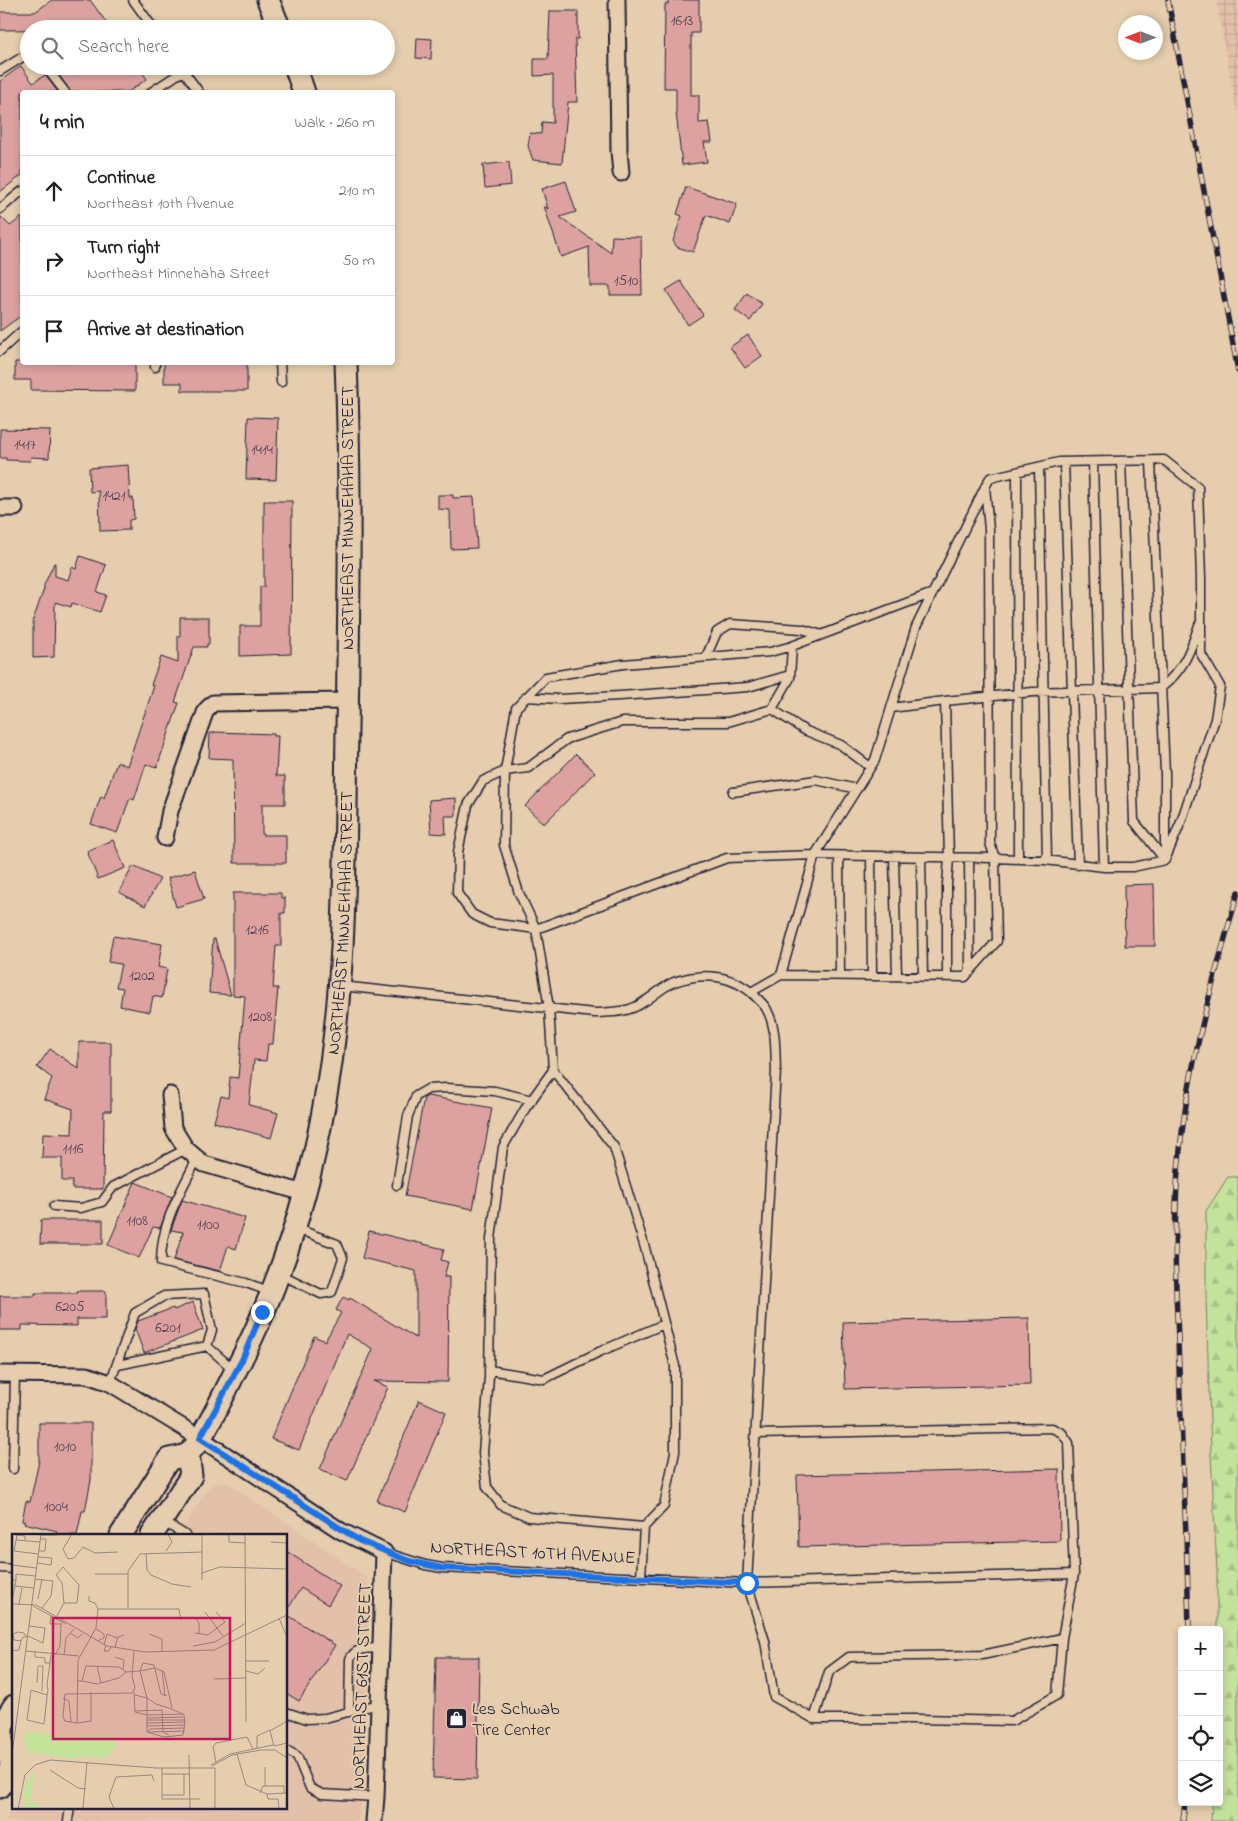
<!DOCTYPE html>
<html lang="en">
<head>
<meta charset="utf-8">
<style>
  body { margin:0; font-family:"Indie Flower",sans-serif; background:#f6f6f6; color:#222 }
  .controls { position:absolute; right:15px; bottom:15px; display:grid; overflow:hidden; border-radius:5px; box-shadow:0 2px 8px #0003 }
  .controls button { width:45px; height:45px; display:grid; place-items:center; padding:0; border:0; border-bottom:1px solid #e0e0e0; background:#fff; color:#222; font:25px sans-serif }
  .compass { position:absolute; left:1118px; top:15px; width:45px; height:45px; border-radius:50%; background:#fff; box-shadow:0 2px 8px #0003; rotate:270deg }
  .stop { position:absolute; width:15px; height:15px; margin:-11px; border:4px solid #1a73e8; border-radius:50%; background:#fff }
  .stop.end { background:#1a73e8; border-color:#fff; box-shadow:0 1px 5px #0008 }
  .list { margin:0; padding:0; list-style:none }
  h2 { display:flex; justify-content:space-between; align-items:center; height:65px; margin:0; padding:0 20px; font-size:21px }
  h2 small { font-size:16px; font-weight:400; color:#767676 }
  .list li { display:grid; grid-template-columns:32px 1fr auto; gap:15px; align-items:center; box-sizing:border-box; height:70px; padding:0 20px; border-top:1px solid #e0e0e0 }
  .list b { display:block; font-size:19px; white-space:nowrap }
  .list p { margin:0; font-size:16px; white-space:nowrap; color:#767676 }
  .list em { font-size:16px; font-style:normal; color:#767676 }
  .icon { flex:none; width:28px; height:28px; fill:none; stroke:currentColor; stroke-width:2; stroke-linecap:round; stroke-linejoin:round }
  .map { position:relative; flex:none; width:1238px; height:1821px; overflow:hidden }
  .search { position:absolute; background:#fff; box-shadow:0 2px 8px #0003; left:20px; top:20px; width:375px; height:55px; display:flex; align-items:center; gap:12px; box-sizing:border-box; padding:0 18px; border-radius:28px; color:#767676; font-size:19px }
  .panel { position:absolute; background:#fff; box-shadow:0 2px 8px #0003; left:20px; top:90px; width:375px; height:275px; border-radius:5px }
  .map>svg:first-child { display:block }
  .built { fill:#e3c0a9 }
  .industrial { fill:url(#industrial-grid) }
  .forest { fill:url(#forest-firs); stroke:#72826b }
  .building { fill:#dda2a0; stroke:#22223b }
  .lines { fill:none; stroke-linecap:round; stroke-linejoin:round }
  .lane-casing { stroke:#22223b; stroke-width:11 }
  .street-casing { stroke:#22223b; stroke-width:19 }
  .secondary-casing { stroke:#22223b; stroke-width:25 }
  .lane { stroke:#e5cdad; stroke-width:8 }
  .street { stroke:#e5cdad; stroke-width:15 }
  .secondary { stroke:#e5cdad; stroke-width:21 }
  .rail-casing { stroke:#22223b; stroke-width:5.5 }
  .rail { stroke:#e5cdad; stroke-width:4; stroke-dasharray:11; stroke-linecap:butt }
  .route { stroke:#1a73e8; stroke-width:6 }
  .labels { text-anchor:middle; stroke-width:4; stroke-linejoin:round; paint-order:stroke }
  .number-label { font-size:15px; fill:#514254 }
  .street-label { font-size:18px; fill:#22223b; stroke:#e5cdad }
  .poi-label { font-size:18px; fill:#22223b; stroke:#e5cdad; text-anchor:start }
  .inset-road { fill:none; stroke:#97897f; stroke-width:1 }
  .view { fill:#c2185b; fill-opacity:0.15; stroke:#c2185b; stroke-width:2.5 }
  .inset-edge { fill:none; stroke:#22223b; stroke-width:2.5 }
</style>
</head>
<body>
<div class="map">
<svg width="1238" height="1821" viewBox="0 0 1238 1821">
  <defs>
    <pattern id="industrial-grid" width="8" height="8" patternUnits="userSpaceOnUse" patternTransform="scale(1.25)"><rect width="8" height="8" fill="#e3c0a9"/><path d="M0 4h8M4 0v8" fill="none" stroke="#c2a592"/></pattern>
    <pattern id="forest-firs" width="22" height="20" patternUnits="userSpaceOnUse" patternTransform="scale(1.25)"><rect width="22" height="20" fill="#c3e39b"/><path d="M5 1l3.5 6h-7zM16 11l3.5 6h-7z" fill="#a7c286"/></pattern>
  </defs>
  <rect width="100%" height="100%" fill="#e5cdad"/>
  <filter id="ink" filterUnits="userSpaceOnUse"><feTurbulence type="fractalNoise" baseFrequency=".02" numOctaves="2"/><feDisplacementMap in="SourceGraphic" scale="10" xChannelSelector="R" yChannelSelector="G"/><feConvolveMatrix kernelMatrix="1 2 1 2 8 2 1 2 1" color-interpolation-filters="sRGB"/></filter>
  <g filter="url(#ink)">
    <!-- built -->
    <path class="built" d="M218,1483H228L366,1577L369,1584L364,1781L358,1821H5L14,1804V1807H286V1535H178L210,1486Z"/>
    <!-- industrial -->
    <path class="industrial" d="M1216,0H1238V117Z"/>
    <!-- forest -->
    <path class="forest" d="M1228,1177H1238V1821H1211L1212,1802H1219V1630H1217V1571L1211,1453L1206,1296V1211Z"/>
    <!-- building -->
    <path class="building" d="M52,0H90L111,29L0,30V12H35Z
      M668,0H699V33H691V95H699V123L709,122L712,142H704L707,162L682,165L676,112V88H664L665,4H668Z
      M550,11H578V39H575L577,102H568L562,163L533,160L528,146L530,133L541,134L542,122L553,123V75L534,76V59H548Z
      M417,38L432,39L431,59L416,58Z
      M21,66L33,83L45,75L58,92H22V175L0,192V81Z
      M57,66H138L147,79L128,92H70L69,89L54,68Z
      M509,162L511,185L485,188L483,165Z
      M566,181L576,212L560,217L611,253L612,236L641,237L642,295H610V286H590L589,247L561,257L544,206L548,209L542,189Z
      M686,187L737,204L730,224L706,215L693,252L677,247L673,241L682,216L677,214Z
      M0,216L10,226L22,217V315L0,331Z
      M681,281L703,315L688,325L666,290Z
      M747,293L762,304L750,321L735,310Z
      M748,335L762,356L745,368L730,347Z
      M15,362H135V391L31,390V380H15Z
      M164,362H247V391H182V383H164Z
      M248,417L278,418L276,480L246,479Z
      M0,429L50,430L49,458L31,457L30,461L6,460V458H0Z
      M128,465L130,498H133L134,519L129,520V530L100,531L99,491L90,492L89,468Z
      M438,495H453V498L474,497L477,548L451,549L450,510L438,509Z
      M264,501H292L291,654L240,656V626H260V587H264Z
      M80,556L106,565L97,592L106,595L100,612L72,603L71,607L55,602L54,657L33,658V620L44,589V585L54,563H55V576L68,580L72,567L76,569Z
      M180,617H209V644H207V647H194L175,702L179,703L157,767L146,764L134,800L130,798L117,833L91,824L101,796L104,798L117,762L127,766L154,686L151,685L161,657L178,663V636H180Z
      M214,732L274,734V736H278L276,776H285V804H262V835H286V863H234L233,759L209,758L210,733H214Z
      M576,754L595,772L544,824L525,806Z
      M456,798V816H445L446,834L431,833L429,800Z
      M113,840L125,868L98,879L87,851Z
      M133,866L160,879L145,906L119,892Z
      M195,870L204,899L176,907L168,878Z
      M1154,884L1155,946H1125L1124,885Z
      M233,893H281V898H285V913H281V946H276L273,988H278L273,1044H268L266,1061L254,1060L249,1105L278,1113L271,1138L214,1122L221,1096L228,1098L230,1077L238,1078L245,996L233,995Z
      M113,936L162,944L158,967L167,969L162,998L153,996L150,1012L120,1006L123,988L116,987L121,964L108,962Z
      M213,939H215L231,995L209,993Z
      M79,1042H111V1111H104L103,1189H72V1181H62V1158H42L43,1133L72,1134L73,1109L44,1099L52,1078L37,1067L50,1049L79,1069Z
      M428,1096L492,1108L473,1209L405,1196L424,1098Z
      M135,1182L172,1197L160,1228L153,1227L139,1258L108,1245Z
      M182,1200L245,1218L236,1249L228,1246L220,1271L174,1260L183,1232L171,1230Z
      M41,1220H103V1244H40Z
      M369,1231L444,1249L441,1260L448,1262L444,1277H449L448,1382L374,1381L388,1387L347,1481L320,1469L373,1349L347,1334L299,1450L271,1439L314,1336L325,1341L341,1313L336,1310L343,1297L349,1300L350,1298L416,1338V1271L362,1258Z
      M77,1291H106V1319H77V1326L22,1325V1330H0V1296H35V1293H77Z
      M193,1302L203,1330L144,1353L135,1329L138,1321L173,1308L174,1310Z
      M1029,1318L1030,1385L845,1389L843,1322Z
      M419,1400L446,1412L405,1512L377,1501Z
      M39,1423H91V1480L85,1511H82L77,1535H56L57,1531L24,1523L25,1522L22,1521L26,1501L30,1502L39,1461Z
      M1059,1469L1060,1541L799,1547L797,1475Z
      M286,1551L340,1586L328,1605L301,1588L286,1612Z
      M286,1614L335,1645L299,1701L286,1693Z
      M436,1657H479L477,1779L433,1778Z"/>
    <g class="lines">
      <defs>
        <path id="lane" d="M133,0L154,29
          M45,66L65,92
          M180,66L199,92
          M0,71L29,53
          M151,92L183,71
          M0,209L22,191
          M0,351L22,331
          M155,362V367
          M280,362L281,382
          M1121,461L1134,821L1165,860
          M1151,461L1165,773V856
          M1064,462L1078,865
          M1093,462L1104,867
          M1039,467L1047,860
          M1017,472L1018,859
          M706,657L717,632L730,624L802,629L822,635
          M526,697L559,699L620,696L748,687L790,675
          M891,708L945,701
          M772,709L804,730L841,745L870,767
          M733,792L816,780L857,789
          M839,856L840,975
          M871,856L872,976
          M894,857L897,976
          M921,857L923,977
          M969,858L970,972
          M536,929L519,893L504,845L505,771L516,708L546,677L623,664L770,652L792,646L933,593
          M536,929L490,923L472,914L457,893L458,852L468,805L483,781L505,771L528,768L567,739L622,722H728L772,709L790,678L792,646
          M947,977V884L949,858L945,701L1033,692L1161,688C1184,669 1190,652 1199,625
          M341,986L594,1013C611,1012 628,1013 642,1003C653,997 662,987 674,982C704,971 736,975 758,999C761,1002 764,1005 766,1008C777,1027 775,1050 776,1071L747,1583L765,1641L774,1697L814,1719H919L1012,1721L1057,1695L1062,1638L1074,1574
          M751,992L781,975L965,977L997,941L995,858L815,855L781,975
          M553,1070L614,1147L645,1248L675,1366V1452L664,1506L644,1527
          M197,1159C180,1193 161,1223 161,1262L246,1283L269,1291
          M397,1185L408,1116L416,1096L428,1089L446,1088L495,1091L532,1100
          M54,1206L81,1208L102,1202L113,1187L186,1149
          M280,1274L321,1294L332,1292L343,1258L337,1244L295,1228
          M207,1346L234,1370
          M118,1365L207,1346
          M489,1370L544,1379L599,1352L664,1324
          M110,1383L135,1313L164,1296L204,1294L212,1330L207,1346
          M13,1469L15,1374
          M164,1522L185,1535
          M384,1552L425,1565L442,1568L747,1583L1074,1574L1069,1443L1062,1433L1052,1428L756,1434
          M0,1568L14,1569
          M641,1577L644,1527L529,1517L501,1505L487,1487L483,1453L489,1377L491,1239L503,1147L525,1109L553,1070L549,1008L536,929L727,858L815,855L875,760L916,627L985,487L990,478L1059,462L1164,460L1198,487L1201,578V654L1220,686L1215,719L1181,822L1165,860L1133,867H1104L1045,860L995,858L990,843L989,529L985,487
          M286,1712L307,1719L325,1718L379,1704
          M349,1712L350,1659C355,1647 369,1649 381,1648
          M814,1719L829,1672L849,1657L982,1655L1062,1638
          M286,1750L297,1756L310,1788L322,1794L376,1797
          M68,1821L70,1807"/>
        <path id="street" d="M617,0L619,151L621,173
          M0,508H15
          M165,838L170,811L206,710L213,703L347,701
          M170,1095L173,1128L186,1149L204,1164L304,1193
          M0,1374L87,1375L110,1383L200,1438L341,1531L384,1552L376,1797L374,1821"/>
        <g id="secondary">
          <path d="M268,0L280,29"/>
          <path d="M295,66L304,92"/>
          <path id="s1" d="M121,1535L169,1459C174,1458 181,1457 186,1455C199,1448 227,1388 235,1372C278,1290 308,1197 324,1106C347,982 345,855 347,729C349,607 351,485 346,362"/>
          <path d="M152,1535L191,1476L188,1454"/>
          <path d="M0,1728L14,1706"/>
          <path d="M0,1752L2,1748V1725"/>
          <path d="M0,1787L14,1761"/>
        </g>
      </defs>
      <!-- lane casing -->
      <use href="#lane" class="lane-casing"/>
      <!-- street casing -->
      <use href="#street" class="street-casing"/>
      <!-- secondary casing -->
      <use href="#secondary" class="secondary-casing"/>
      <!-- lane -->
      <use href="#lane" class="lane"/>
      <!-- street -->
      <use href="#street" class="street"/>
      <!-- secondary -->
      <use href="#secondary" class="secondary"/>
      <defs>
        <path id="rail" d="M1168,0L1238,371
          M1189,1630C1187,1533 1181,1436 1178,1339C1175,1276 1173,1213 1180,1150C1189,1062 1214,977 1238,892
          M1183,1821L1185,1802"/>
      </defs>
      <!-- rail casing -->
      <use href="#rail" class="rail-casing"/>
      <!-- rail -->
      <use href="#rail" class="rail"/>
    </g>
  </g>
  <g class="lines" filter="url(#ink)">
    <!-- route -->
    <path class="route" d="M262,1312L242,1360L200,1438L360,1541L409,1561L442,1568L747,1583"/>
  </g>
  <!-- icons -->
  <defs>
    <symbol id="shop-square" viewBox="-11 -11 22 22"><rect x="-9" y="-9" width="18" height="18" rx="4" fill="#22223b" stroke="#e5cdad"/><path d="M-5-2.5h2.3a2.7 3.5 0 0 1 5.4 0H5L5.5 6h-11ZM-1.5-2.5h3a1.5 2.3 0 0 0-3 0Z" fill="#fff"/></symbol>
  </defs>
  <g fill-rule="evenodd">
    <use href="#shop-square" x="444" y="1706" width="25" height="25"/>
  </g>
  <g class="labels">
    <!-- number labels -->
    <g class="number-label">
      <text x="682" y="25">1613</text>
      <text x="626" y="285">1510</text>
      <text x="25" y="449">1417</text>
      <text x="262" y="454">1414</text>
      <text x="114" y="500">1421</text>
      <text x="257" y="934">1216</text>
      <text x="142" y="980">1202</text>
      <text x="260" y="1021">1208</text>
      <text x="73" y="1153">1116</text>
      <text x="137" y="1225">1108</text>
      <text x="208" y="1229">1100</text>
      <text x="70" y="1311">6205</text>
      <text x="168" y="1332">6201</text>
      <text x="65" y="1451">1010</text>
      <text x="56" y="1511">1004</text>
    </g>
    <!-- street labels -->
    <g class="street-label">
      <text transform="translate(347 518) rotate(-90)" y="6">NORTHEAST MINNEHAHA STREET</text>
      <text dy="6" stroke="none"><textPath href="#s1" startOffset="670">NORTHEAST MINNEHAHA STREET</textPath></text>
      <text transform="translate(533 1552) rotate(3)" y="6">NORTHEAST 10TH AVENUE</text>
      <text transform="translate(361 1686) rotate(-88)" y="6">NORTHEAST 61ST STREET</text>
    </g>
    <!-- poi labels -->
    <g class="poi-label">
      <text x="472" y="1714">Les Schwab<tspan x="472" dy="21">Tire Center</tspan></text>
    </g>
  </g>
  <!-- overview -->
  <g transform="translate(12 1534)">
    <rect width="275" height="275" fill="#e5cdad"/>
    <path d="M18,198L52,203L100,202L104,204L103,215L93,224L70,222L62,225L15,218L11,205ZM23,236L18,267L32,275H13L12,254Z" fill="#c3e39b"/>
    <path class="inset-road" d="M60,0L51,15L56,25L62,24L71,13L83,19L106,18M217,0V8L233,9M233,0L234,188M29,1H45M4,6L28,8M13,6V2L5,1L2,17L26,20M259,8L275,9M27,17H33L34,5H28M154,17L160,8L156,0M134,19L135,36L139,41L160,50L179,53M25,29L39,31L40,24L26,23M0,31L24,34M190,39L208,33L275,35M83,40H116M23,45L41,47L39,62L30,74M0,46H4V40L23,42M190,46V0M3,52L22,54M77,62V67L83,69L86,75M26,65L30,45M0,67L4,46M0,70L24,71L95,112L133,118L202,116L275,81M7,70L10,54M21,72L54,90M116,74V37L128,20L190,18M193,78L211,102M39,81L38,90H50M45,82L52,69L50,49L44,41L51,33L67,51L65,69H52M183,83L187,89V99M267,84L275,103M84,95L92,100V104L85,107M6,98L12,99L15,103H11L9,107L2,106L1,100ZM58,99L66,104L70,100M183,99L196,101L213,88L204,78M137,100L150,105V117M16,102L31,109L33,94L17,92M92,111L95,100L105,104M94,111L92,117H97L99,113M181,112L203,108L234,89M103,113L106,103L112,101M0,117L7,116L9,107M14,117L67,122M23,118V123L33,124V129H38M43,121L48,112L49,91M52,121L54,104L62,95M103,123L112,126L111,136M234,127H257M85,132L89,149M150,136L153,161M128,137L143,134L152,138L160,174M128,137L131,129L142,131L149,160L155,162M234,137L246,140L253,134M202,145L234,144M65,147H70L74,132L107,133L114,138L128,137L135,164L144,170L157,174L171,180L172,181L173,188L171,201L152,203L135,198V181L171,180M70,147L85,150L107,144L114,138M25,149L26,132H31L30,157M79,158V187L65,189L66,126L84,94L86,75H167L169,86M122,158L123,178L135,181V164L123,161M35,161L19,156L15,186L32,190L35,163V161L36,156L35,151L39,121M51,164L57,167L59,188M123,177L150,176L151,198L157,201M135,184L172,183M135,186H173M275,187L258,197L262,212L275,209M65,189L53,187L51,183L53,160L120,159L123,154L120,142L122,117M135,189L173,188M134,192L173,191M135,198L138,195L173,194M136,198L173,197M245,214V202L258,196M225,220L234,251L255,260L256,265H266L267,275M0,221L29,0M177,221L178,275M204,228L201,213L204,209L235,203L241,215M199,231L218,220L261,211M200,232L220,221L249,216H263L275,224M150,234V265H188M38,236L66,254L74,255M150,240H178M253,252V233M248,259L251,252H272V259M255,260L275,259M150,261H172V240M6,275L13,241L23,231L38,226L144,234H203V275M71,275L75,228M102,275L97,263L104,243L140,241L142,247"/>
    <path class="view" d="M41,84H218V205H41Z"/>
    <rect width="275" height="275" class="inset-edge"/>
  </g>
</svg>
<div class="controls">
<button>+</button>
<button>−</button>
<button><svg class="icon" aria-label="locate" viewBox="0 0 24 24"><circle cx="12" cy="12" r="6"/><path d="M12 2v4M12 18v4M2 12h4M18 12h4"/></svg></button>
<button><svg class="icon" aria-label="layers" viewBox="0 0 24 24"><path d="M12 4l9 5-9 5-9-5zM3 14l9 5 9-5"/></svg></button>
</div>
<svg class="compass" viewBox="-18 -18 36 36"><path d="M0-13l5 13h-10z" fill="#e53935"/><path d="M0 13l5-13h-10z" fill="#767676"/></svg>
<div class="stop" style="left:747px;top:1583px"></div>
<div class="stop end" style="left:262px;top:1312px"></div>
<div class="search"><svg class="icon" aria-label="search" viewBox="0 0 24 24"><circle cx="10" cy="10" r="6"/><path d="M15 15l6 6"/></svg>Search here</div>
<section class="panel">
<h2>4 min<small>Walk · 260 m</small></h2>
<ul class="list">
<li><svg class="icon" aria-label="ahead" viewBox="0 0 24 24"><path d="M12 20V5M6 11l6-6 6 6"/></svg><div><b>Continue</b><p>Northeast 10th Avenue</p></div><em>210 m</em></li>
<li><svg class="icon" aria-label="right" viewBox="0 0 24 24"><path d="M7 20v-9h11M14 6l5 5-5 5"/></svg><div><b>Turn right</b><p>Northeast Minnehaha Street</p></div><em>50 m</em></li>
<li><svg class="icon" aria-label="arrive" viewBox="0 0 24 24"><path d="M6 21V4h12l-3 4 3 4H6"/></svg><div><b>Arrive at destination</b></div></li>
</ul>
</section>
</div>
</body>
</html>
